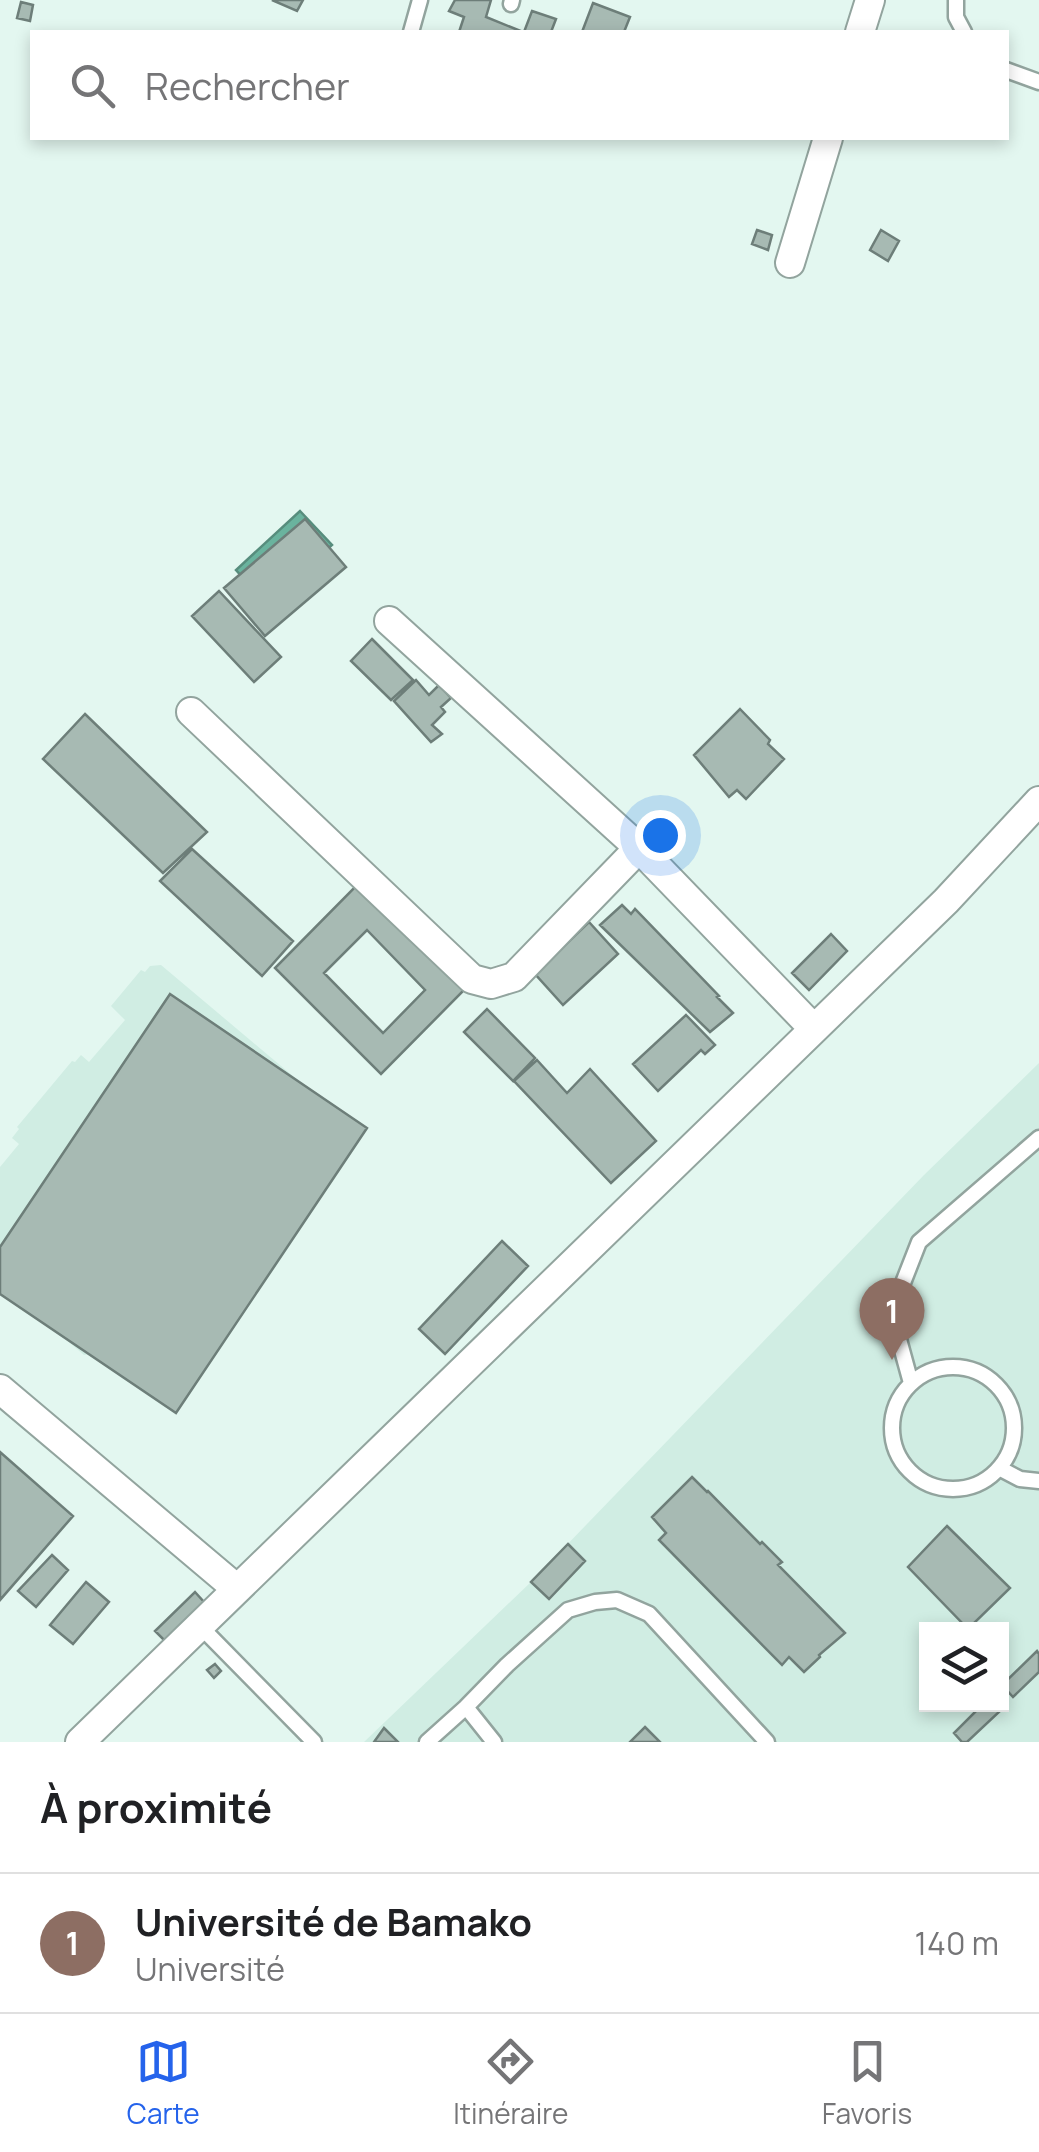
<!DOCTYPE html>
<html lang="fr">
<head>
<meta charset="utf-8">
<style>
  body { margin:0; font-family:Manrope,sans-serif; background:#f2f2f2; color:#202124 }
  .controls { position:absolute; right:30px; bottom:30px; display:grid; overflow:hidden; border-radius:0px; box-shadow:0 5px 15px #0003 }
  .controls button { width:90px; height:90px; display:grid; place-items:center; padding:0; border:0; border-bottom:2px solid #e0e0e0; background:#fff; color:#202124; font:50px sans-serif }
  .you { position:absolute; left:660px; top:835px; width:35px; height:35px; margin:-25px; border:8px solid #fff; border-radius:50%; background:#1a73e8; box-shadow:0 0 0 15px #1a73e833 }
  .badge { display:grid; place-items:center; width:65px; height:65px; border-radius:50%; background:#2563eb; color:#fff; font-size:32px; font-weight:700 }
  .pin { position:absolute; translate:-50% -82px; filter:drop-shadow(0 2px 5px #0008) }
  .pin::after { content:''; position:absolute; top:52px; width:35px; height:30px; background:inherit; clip-path:polygon(0 0,100% 0,50% 100%) }
  .list { margin:0; padding:0; list-style:none }
  h2 { display:flex; justify-content:space-between; align-items:center; height:130px; margin:0; padding:0 40px; font-size:42px }
  h2 small { font-size:32px; font-weight:400; color:#757577 }
  .list li { display:grid; grid-template-columns:65px 1fr auto; gap:30px; align-items:center; box-sizing:border-box; height:140px; padding:0 40px; border-top:2px solid #e0e0e0 }
  .list b { display:block; font-size:38px; white-space:nowrap }
  .list p { margin:0; font-size:32px; white-space:nowrap; color:#757577 }
  .list em { font-size:32px; font-style:normal; color:#757577 }
  .icon { flex:none; width:55px; height:55px; fill:none; stroke:currentColor; stroke-width:2; stroke-linecap:round; stroke-linejoin:round }
  .map { position:relative; flex:none; width:1039px; height:1742px; overflow:hidden }
  .search { position:absolute; background:#fff; box-shadow:0 5px 15px #0003; left:30px; right:30px; top:30px; height:110px; display:flex; align-items:center; gap:25px; box-sizing:border-box; padding:0 35px; border-radius:0px; color:#757577; font-size:38px }
  .sheet { height:270px; background:#fff }
  nav { display:flex; justify-content:space-around; align-items:center; box-sizing:border-box; height:140px; border-top:2px solid #e0e0e0; background:#fff; font-size:28px; color:#757577 }
  nav a { display:grid; justify-items:center; gap:5px }
  nav .on { color:#2563eb }
  .map>svg:first-child { display:block }
  .built { fill:#d0ede3; fill-rule:evenodd }
  .water { fill:#6ab39e; stroke:#578d7d; stroke-width:2.5 }
  .building { fill:#a7bab3; stroke:#6d7e79; stroke-width:2.5; fill-rule:evenodd }
  .lines { fill:none; stroke-linecap:round; stroke-linejoin:round }
  .service-casing { stroke:#92a49e; stroke-width:19 }
  .minor-casing { stroke:#92a49e; stroke-width:32 }
  .service { stroke:#fff; stroke-width:14 }
  .minor { stroke:#fff; stroke-width:28 }
</style>
</head>
<body>
<div class="map">
<svg width="1039" height="1742" viewBox="0 0 1039 1742">
  <rect width="100%" height="100%" fill="#e3f7f0"/>
  <!-- built -->
  <path class="built" d="M161,965L306,1087L95,1353L84,1355L0,1283V1167L19,1144L12,1138L19,1129L17,1127L72,1061L75,1062L81,1055L89,1062L125,1020L111,1006L141,970L145,972L150,966Z
    M1039,1063V1742H364L531,1582L924,1175ZM926,1630H1002V1704H926Z"/>
  <!-- water -->
  <path class="water" d="M300,511L332,545L267,604L236,570Z"/>
  <!-- building -->
  <path class="building" d="M272,0H303L297,11Z
    M455,0H491L486,17L523,32H459L464,17L449,11Z
    M21,2L33,5L30,21L17,18Z
    M593,3L630,17L624,32H582Z
    M532,11L556,19L551,32H524Z
    M757,230L772,235L768,250L752,244Z
    M881,230L899,241L888,261L870,250Z
    M305,519L346,567L265,636L224,588Z
    M219,591L281,657L254,682L192,616Z
    M372,639L413,680L391,700L351,661Z
    M416,680L429,695L439,685L451,698L441,707L445,712L432,725L442,734L431,742L394,701Z
    M740,709L770,740L768,744L784,759L746,799L737,790L729,797L694,755Z
    M85,714L207,832L163,873L43,759Z
    M192,849L293,941L262,976L160,881Z
    M360,882L466,988L381,1074L275,968ZM367,930L425,990L383,1033L324,973Z
    M622,905L631,914L635,909L719,996L717,997L733,1013L710,1032L600,925Z
    M589,922L618,954L563,1005L535,974Z
    M831,934L847,951L809,990L792,973Z
    M170,994L367,1128L176,1413L0,1294V1247Z
    M487,1009L535,1058L513,1081L464,1032Z
    M686,1015L715,1045L705,1054L701,1050L658,1091L633,1064Z
    M537,1060L567,1093L590,1069L656,1141L611,1183L514,1081Z
    M502,1241L528,1266L445,1354L419,1329Z
    M0,1452L73,1516L0,1600Z
    M692,1477L707,1492L708,1491L760,1544L762,1542L782,1562L778,1565L845,1633L819,1655L820,1657L804,1672L789,1657L782,1665L659,1540L666,1533L652,1517Z
    M947,1526L1010,1588L968,1629L908,1567Z
    M568,1544L585,1561L549,1599L531,1582Z
    M52,1555L68,1570L36,1607L18,1591Z
    M86,1582L109,1602L73,1644L50,1625Z
    M195,1592L204,1602L165,1641L155,1631Z
    M1037,1651L1039,1654V1672L1013,1697L1002,1685Z
    M215,1664L221,1671L214,1678L207,1670Z
    M983,1704H992L999,1712L967,1742H962L954,1733Z
    M645,1727L660,1742H630Z
    M384,1728L398,1742H374Z"/>
  <g class="lines">
    <defs>
      <path id="service" d="M956,0V17L964,32
        M511,4L512,0
        M411,32L420,0
        M1006,70L1039,82
        M892 1428a61 61 0 1 1 122 0a61 61 0 1 1-122 0Z
        M911,1383L897,1332L901,1288L919,1242L1039,1138
        M999,1468L1020,1479L1039,1481
        M200,1626L314,1742
        M466,1707L494,1742
        M427,1742L466,1707L507,1665L568,1610L595,1602L617,1600L649,1614L767,1742"/>
      <path id="minor" d="M860,32L870,0
        M790,263L828,138
        M389,621L639,848L814,1029
        M191,712L472,979L491,984L514,977L639,848
        M0,1389L237,1589
        M80,1742L946,901L1039,801"/>
    </defs>
    <!-- service casing -->
    <use href="#service" class="service-casing"/>
    <!-- minor casing -->
    <use href="#minor" class="minor-casing"/>
    <!-- service -->
    <use href="#service" class="service"/>
    <!-- minor -->
    <use href="#minor" class="minor"/>
  </g>
</svg>
<div class="controls">
<button><svg class="icon" aria-label="layers" viewBox="0 0 24 24"><path d="M12 4l9 5-9 5-9-5zM3 14l9 5 9-5"/></svg></button>
</div>
<div class="you"></div>
<div class="pin badge" style="left:892px;top:1360px;background:#8d6e63">1</div>
<div class="search"><svg class="icon" aria-label="search" viewBox="0 0 24 24"><circle cx="10" cy="10" r="6"/><path d="M15 15l6 6"/></svg>Rechercher</div>
</div>
<section class="sheet">
<h2>À proximité<small></small></h2>
<ul class="list">
<li><span class="badge" style="background:#8d6e63">1</span><div><b>Université de Bamako</b><p>Université</p></div><em>140 m</em></li>
</ul>
</section>
<nav>
<a class="on"><svg class="icon" aria-label="map" viewBox="0 0 24 24"><path d="M3 6l6-2 6 2 6-2v14l-6 2-6-2-6 2zM9 4v14M15 6v14"/></svg>Carte</a>
<a><svg class="icon" aria-label="directions" viewBox="0 0 24 24"><path d="M12 3l9 9-9 9-9-9zM9 14v-3h6M13 9l2 2-2 2"/></svg>Itinéraire</a>
<a><svg class="icon" aria-label="saved" viewBox="0 0 24 24"><path d="M7 4h10v16l-5-4-5 4z"/></svg>Favoris</a>
</nav>
</body>
</html>
